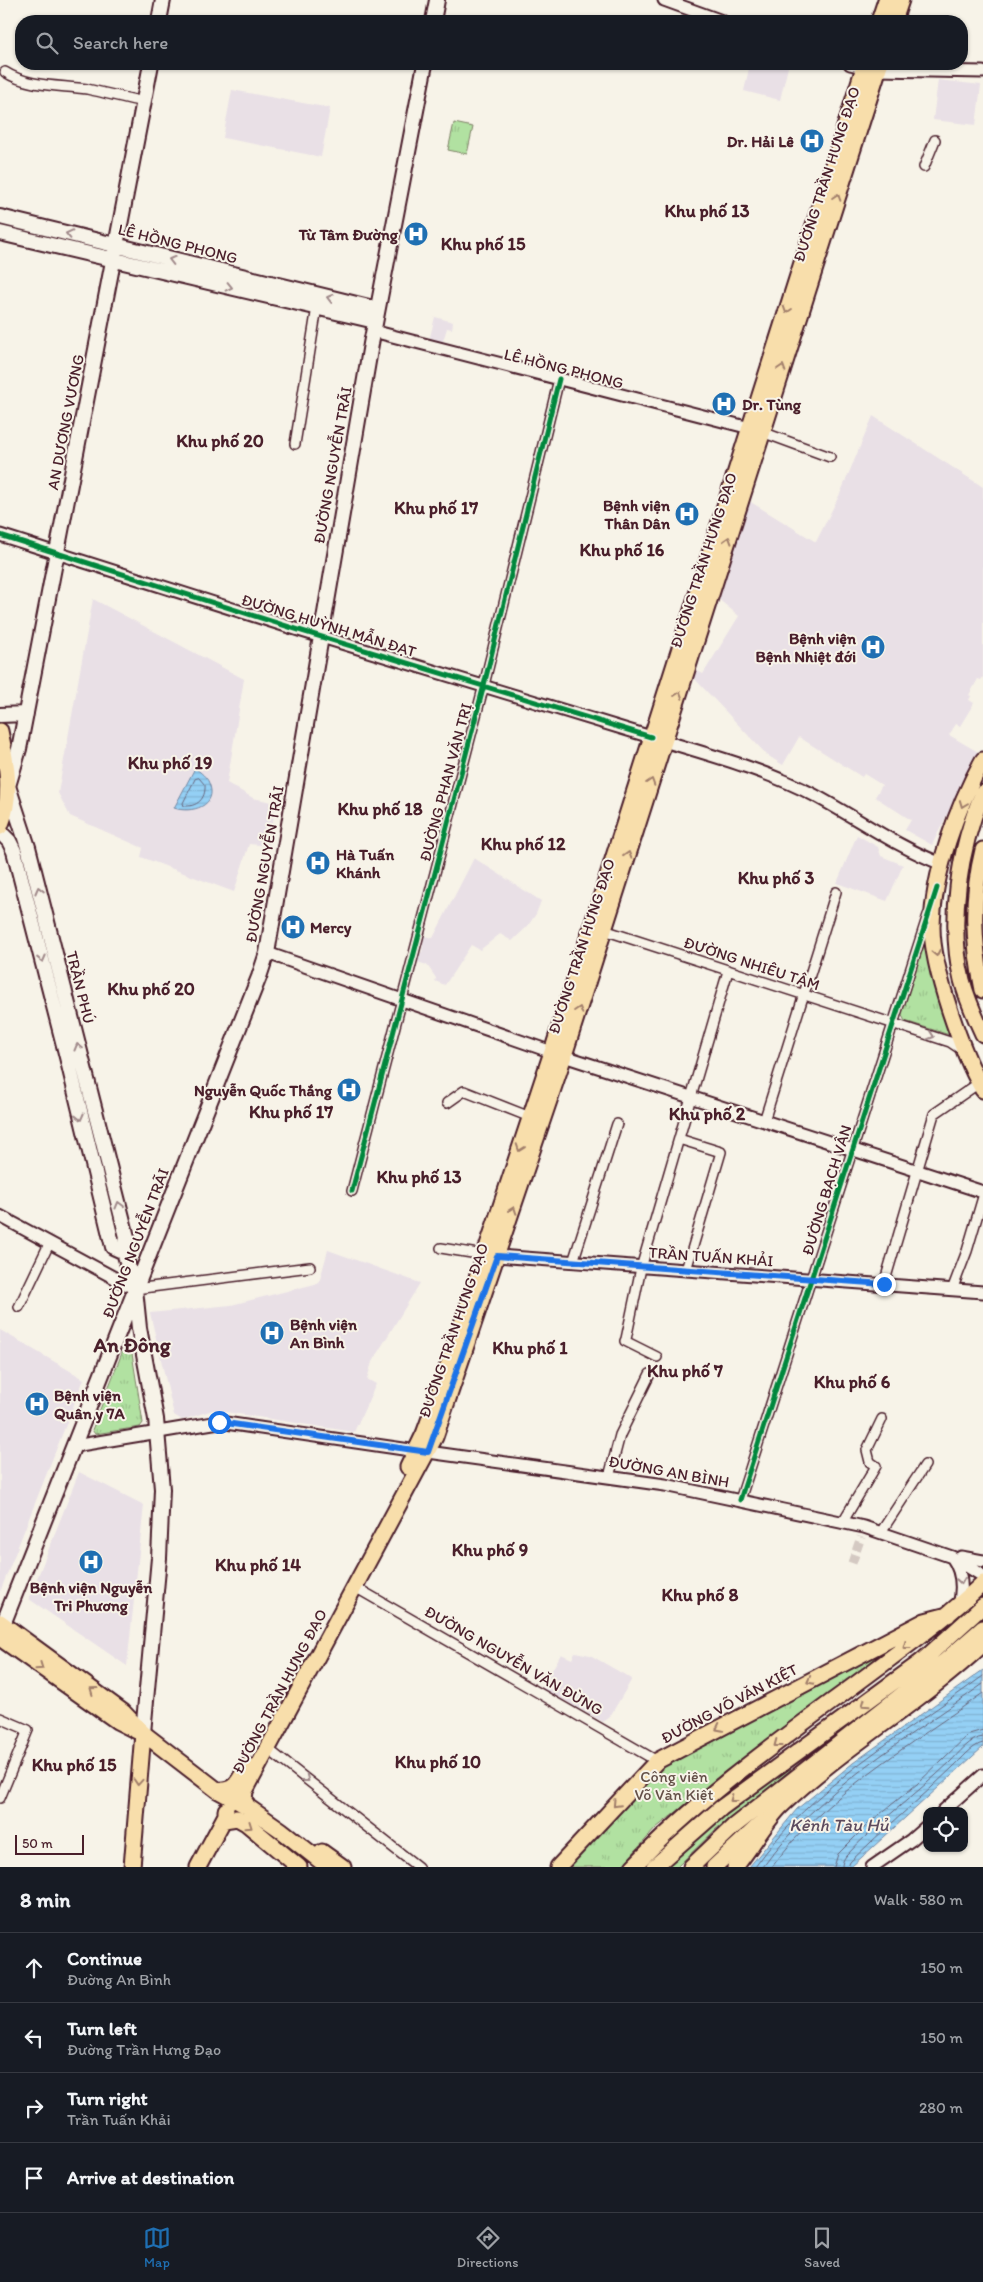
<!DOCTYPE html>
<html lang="en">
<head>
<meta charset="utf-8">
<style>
  body { margin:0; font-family:Itim,sans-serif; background:#20242c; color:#f1f3f6 }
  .controls { position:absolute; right:15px; bottom:15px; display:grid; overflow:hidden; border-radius:10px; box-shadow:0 1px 4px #0004 }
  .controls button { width:45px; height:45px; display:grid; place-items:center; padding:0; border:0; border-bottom:1px solid #363941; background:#171b24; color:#f1f3f6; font:25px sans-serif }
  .scale { position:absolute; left:15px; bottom:12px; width:69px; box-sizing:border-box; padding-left:5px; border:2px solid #4a1f2b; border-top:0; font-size:14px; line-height:18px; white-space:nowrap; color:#4a1f2b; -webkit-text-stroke:4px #f7f3e8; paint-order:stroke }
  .stop { position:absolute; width:15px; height:15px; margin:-11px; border:4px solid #1a73e8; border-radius:50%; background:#fff }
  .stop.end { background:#1a73e8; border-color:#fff; box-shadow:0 1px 5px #0008 }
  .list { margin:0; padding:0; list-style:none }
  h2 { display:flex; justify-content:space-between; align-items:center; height:65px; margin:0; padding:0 20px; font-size:21px }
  h2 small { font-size:16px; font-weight:400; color:#9ea1a6 }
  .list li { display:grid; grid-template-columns:32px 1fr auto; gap:15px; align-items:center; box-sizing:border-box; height:70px; padding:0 20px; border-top:1px solid #363941 }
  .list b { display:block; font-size:19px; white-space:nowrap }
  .list p { margin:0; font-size:16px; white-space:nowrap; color:#9ea1a6 }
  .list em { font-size:16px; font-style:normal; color:#9ea1a6 }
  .icon { flex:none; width:28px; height:28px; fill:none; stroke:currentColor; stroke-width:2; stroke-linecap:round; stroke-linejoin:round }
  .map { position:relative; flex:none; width:983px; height:1867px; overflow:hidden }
  .search { position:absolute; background:#171b24; box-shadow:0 1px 4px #0004; left:15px; right:15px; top:15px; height:55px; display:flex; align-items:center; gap:12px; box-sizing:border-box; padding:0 18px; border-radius:20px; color:#9ea1a6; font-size:19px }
  .sheet { height:345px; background:#171b24 }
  nav { display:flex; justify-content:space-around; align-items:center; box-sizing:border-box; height:70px; border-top:1px solid #363941; background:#171b24; font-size:14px; color:#9ea1a6 }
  nav a { display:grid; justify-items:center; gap:2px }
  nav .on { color:#1f6fb2 }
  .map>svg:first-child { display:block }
  .built { fill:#e9e0e6 }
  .grass { fill:url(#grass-tufts); stroke:#7e8066 }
  .water { fill:url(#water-rules); stroke:#7689a4 }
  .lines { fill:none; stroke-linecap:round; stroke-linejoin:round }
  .shore { stroke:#68667c; stroke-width:1 }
  .minor-tunnel { stroke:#d4c9c2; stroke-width:9; stroke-dasharray:9 4.5; stroke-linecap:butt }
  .minor-casing { stroke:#4a1f2b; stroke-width:12 }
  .tertiary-casing { stroke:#4a1f2b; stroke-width:15 }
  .secondary-casing { stroke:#4a1f2b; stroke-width:18 }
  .primary-casing { stroke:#4a1f2b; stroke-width:19 }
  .trunk-casing { stroke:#4a1f2b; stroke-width:19 }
  .minor { stroke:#f7f3e8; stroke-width:9 }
  .tertiary { stroke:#f7f3e8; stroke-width:11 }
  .secondary { stroke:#f7f3e8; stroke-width:14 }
  .primary { stroke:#f8deab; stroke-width:15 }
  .trunk { stroke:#f8deab; stroke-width:15 }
  .cycleway-casing { stroke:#f7f3e8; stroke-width:8 }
  .cycleway { stroke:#00873e; stroke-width:5 }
  .oneway { stroke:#a17e6b }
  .oneway2 { stroke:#a0898a }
  .route { stroke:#1a73e8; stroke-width:6 }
  .labels { text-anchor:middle; stroke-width:4; stroke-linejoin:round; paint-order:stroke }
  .poi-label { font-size:16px; font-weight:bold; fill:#4a1f2b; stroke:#f7f3e8; text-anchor:end }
  .street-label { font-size:16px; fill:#4a1f2b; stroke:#f7f3e8 }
  .park-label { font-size:16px; fill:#645048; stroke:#f7f3e8 }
  .neighbourhood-label { font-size:18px; font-weight:bold; fill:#4a1f2b; stroke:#f7f3e8 }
  .water-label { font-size:18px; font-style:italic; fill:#5c4b5e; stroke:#f7f3e8 }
  .district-label { font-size:21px; font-weight:bold; fill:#4a1f2b; stroke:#f7f3e8 }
</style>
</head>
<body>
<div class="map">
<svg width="983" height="1867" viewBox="0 0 983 1867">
  <defs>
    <pattern id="grass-tufts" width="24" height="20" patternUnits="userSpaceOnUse" patternTransform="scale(1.25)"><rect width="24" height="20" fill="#b1e1a1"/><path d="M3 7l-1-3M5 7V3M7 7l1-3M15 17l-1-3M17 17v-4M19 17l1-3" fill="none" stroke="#9ac18b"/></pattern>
    <pattern id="water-rules" width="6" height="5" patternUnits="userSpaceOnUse" patternTransform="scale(1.25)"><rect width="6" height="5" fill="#94d0f5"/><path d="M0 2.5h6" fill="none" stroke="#81b2d2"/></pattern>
  </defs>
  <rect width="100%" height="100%" fill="#f7f3e8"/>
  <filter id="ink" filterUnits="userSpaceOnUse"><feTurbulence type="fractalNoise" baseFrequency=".02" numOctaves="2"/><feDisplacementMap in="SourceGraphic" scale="10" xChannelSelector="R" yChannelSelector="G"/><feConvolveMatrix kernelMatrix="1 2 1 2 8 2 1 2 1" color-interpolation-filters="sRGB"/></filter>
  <g filter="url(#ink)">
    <!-- built -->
    <path class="built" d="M750,64H781L788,67L780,100L744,91Z
      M938,80L981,85L976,125L933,120Z
      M232,90L330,108L321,157L223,138Z
      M435,317L453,322L452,329L447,328L442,344L429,341Z
      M873,416L983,487V677L981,680L978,679L969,695L971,696L969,700L974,703L960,726L956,724L949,735L978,752L932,845L905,830L911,820L875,797L882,785L864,774L862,777L799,737L783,765L767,755L692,676L694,669L703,674L739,616L717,598L749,501L816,542L840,494Z
      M93,599L244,679L227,783L253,798L276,803L269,846L249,844L234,892L141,857L143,848L70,816L58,793Z
      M857,835L878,847L881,856L903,865L887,901L837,883Z
      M474,858L541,901L536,914L527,927L512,941L500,934L480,950L471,945L445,985L435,981L436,978L427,965L417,962L419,953L422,952L424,936L433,938Z
      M328,1250L420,1283L372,1362L367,1379L376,1384L354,1432L213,1410L182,1420L174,1415L150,1313L231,1305L319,1283Z
      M0,1330L84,1379L0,1592Z
      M79,1472L144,1505L127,1666L29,1599Z
      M575,1652L590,1655L632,1679L609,1718L603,1722L542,1688L561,1654L572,1659Z"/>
    <!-- grass -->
    <path class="grass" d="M454,123L473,127L467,154L448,150Z
      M927,930L956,1037L905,1021L900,1012Z
      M127,1340L130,1341L143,1423L140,1427L95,1434L92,1430Z
      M918,1632L751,1753L656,1828L621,1867H567L659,1768Z
      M788,1765L791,1769L767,1791L716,1829L677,1867H666L700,1833Z"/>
    <!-- water -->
    <path class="water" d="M195,768C200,772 207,777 209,783C219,806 191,814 174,808Z
      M983,1670V1747L851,1867H749L797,1809L853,1763Z"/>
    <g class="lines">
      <!-- shore -->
      <path class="shore" d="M199,778L205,785C206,799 197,807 184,806L183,803L195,779Z
        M755,1867C812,1786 904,1734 983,1676
        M763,1867C817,1791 908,1738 983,1684
        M772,1867C822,1797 913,1743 983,1693
        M834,1867L838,1854L869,1823L917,1784L969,1734L983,1730
        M842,1867C842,1863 843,1860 846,1856C877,1822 916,1795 950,1762C959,1753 970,1738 983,1737
        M848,1867L850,1862C883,1829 920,1800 953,1767C961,1760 972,1745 983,1743"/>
      <!-- minor-tunnel -->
      <path class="minor-tunnel" d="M852,1563L861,1537"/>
      <defs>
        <path id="minor" d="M5,72C28,87 60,85 87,89C106,93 125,98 144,102
          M924,167L935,140
          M762,432L830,457
          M295,444L317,307
          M604,930L950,1042L962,1050
          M447,1103L464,1091L530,1117
          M764,1121L836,892
          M679,1139L721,1152L686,1270
          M352,1191L484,685L559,379
          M441,1248L484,1255
          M573,1262L617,1124
          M884,1284L934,1114L979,1083
          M135,1289L310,1267
          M952,1290L967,1251L983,1197
          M19,1307L49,1244
          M657,1357L625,1341L626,1339L641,1268L728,971
          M609,1477L620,1435L650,1374
          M740,1500L928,915
          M842,1523L876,1466L870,1462L867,1450L882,1419
          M881,1532L925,1465
          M355,1587L657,1761
          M0,1718L28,1730L0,1798
          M268,1749L418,1867"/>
        <path id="tertiary" d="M664,0L722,21
          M850,64L878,70L983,72
          M373,331L750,428
          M0,535L302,631L651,737
          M664,741C714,756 768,771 814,795C857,818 897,847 942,864
          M267,953L552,1052
          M564,1056L983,1192
          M0,1216L135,1289
          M497,1256L983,1292
          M74,1446L219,1422L417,1451
          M428,1452L665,1485L864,1527L952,1557L983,1576
          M952,1557C963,1572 963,1589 959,1606
          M961,1557L983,1561
          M943,1811L983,1775
          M872,1867L911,1840L927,1826"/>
        <path id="secondary" d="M159,21L163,0
          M433,21L437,0
          M0,217L377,309
          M0,233L375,321
          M0,715L26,714
          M0,832L9,841L14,851L67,1057L113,1247L124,1252
          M0,1632L259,977L267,953L371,344L425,64
          M143,1733L159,1558L162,1489L156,1419L139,1328L135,1289L124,1252L127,1237L28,847L8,786L19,749L151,64"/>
        <path id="primary" d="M879,21L886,0
          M894,21L901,0
          M0,731C7,764 13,796 0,827
          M408,1467L424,1434L438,1396L552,1052L865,64
          M0,1622L123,1712L143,1733L217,1790L248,1807L281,1830L328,1867
          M0,1638L117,1721L137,1731
          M217,1790C236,1792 239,1780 247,1766
          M248,1807L244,1800L245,1791L435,1437L559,1071L880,64
          M224,1820L237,1818L246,1823L299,1867
          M322,1852L343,1867
          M132,1867L143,1733
          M198,1867L226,1815V1810
          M714,1867L770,1815"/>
        <path id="trunk" d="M983,760C957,807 933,873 932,927C932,968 962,1053 983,1090
          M983,793C959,847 948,923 962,980C967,999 975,1017 983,1034
          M983,850C971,898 973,942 983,990
          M558,1867L657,1761L925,1621L948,1615
          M633,1867C706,1790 796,1729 880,1666C915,1640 951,1614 983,1583
          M654,1867L721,1808L921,1662L983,1606
          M691,1867L734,1826L945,1661L983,1628
          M735,1867C751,1848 764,1823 781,1806C844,1746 920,1703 983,1644"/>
      </defs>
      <!-- minor casing -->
      <use href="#minor" class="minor-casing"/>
      <!-- tertiary casing -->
      <use href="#tertiary" class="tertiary-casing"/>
      <!-- secondary casing -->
      <use href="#secondary" class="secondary-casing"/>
      <!-- primary casing -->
      <use href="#primary" class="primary-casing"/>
      <!-- trunk casing -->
      <use href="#trunk" class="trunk-casing"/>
      <!-- minor -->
      <use href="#minor" class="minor"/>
      <!-- tertiary -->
      <use href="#tertiary" class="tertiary"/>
      <!-- secondary -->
      <use href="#secondary" class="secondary"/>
      <!-- primary -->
      <use href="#primary" class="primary"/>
      <!-- trunk -->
      <use href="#trunk" class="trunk"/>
      <defs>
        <path id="cycleway" d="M0,535L302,631L651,737
          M352,1191L484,685L559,379
          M740,1500L937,888"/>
      </defs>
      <!-- cycleway casing -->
      <use href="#cycleway" class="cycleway-casing"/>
      <!-- cycleway -->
      <use href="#cycleway" class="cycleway"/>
    </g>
    <!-- one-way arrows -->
    <defs><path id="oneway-chevron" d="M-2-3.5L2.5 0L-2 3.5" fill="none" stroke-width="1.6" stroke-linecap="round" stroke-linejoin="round" transform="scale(1.25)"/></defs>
    <g class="oneway">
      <use href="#oneway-chevron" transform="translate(837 197) rotate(-72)"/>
      <use href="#oneway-chevron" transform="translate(787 310) rotate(108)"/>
      <use href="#oneway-chevron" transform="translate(782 368) rotate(-72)"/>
      <use href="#oneway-chevron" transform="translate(728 540) rotate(-73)"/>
      <use href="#oneway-chevron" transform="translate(679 695) rotate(-72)"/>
      <use href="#oneway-chevron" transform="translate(651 782) rotate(-72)"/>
      <use href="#oneway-chevron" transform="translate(963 804) rotate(111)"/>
      <use href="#oneway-chevron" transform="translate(628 855) rotate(-73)"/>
      <use href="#oneway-chevron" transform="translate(936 953) rotate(79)"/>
      <use href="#oneway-chevron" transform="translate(579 1010) rotate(-72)"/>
      <use href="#oneway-chevron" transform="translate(520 1148) rotate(109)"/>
      <use href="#oneway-chevron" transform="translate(513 1210) rotate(-71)"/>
      <use href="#oneway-chevron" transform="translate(906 1646) rotate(143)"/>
      <use href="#oneway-chevron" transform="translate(40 1667) rotate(35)"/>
      <use href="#oneway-chevron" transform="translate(810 1681) rotate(152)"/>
      <use href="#oneway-chevron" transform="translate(93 1690) rotate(-144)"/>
      <use href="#oneway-chevron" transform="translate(865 1704) rotate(145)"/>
      <use href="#oneway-chevron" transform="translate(719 1728) rotate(153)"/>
      <use href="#oneway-chevron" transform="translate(777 1744) rotate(143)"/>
      <use href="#oneway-chevron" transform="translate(138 1782) rotate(94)"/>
      <use href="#oneway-chevron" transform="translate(733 1799) rotate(143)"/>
      <use href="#oneway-chevron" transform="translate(616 1804) rotate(133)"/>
      <use href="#oneway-chevron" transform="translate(249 1826) rotate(35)"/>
    </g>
    <g class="oneway2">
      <use href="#oneway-chevron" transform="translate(69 234) rotate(-167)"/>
      <use href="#oneway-chevron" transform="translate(172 260) rotate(-166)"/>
      <use href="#oneway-chevron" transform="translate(229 287) rotate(13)"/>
      <use href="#oneway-chevron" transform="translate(330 298) rotate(-166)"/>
      <use href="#oneway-chevron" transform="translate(39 890) rotate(-104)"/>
      <use href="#oneway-chevron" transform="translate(42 959) rotate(76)"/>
      <use href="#oneway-chevron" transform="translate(931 1036) rotate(19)"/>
      <use href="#oneway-chevron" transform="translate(78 1047) rotate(-105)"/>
      <use href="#oneway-chevron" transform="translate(80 1117) rotate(76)"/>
      <use href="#oneway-chevron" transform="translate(119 1205) rotate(-105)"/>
      <use href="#oneway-chevron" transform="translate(961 1581) rotate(81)"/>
      <use href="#oneway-chevron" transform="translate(306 1779) rotate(38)"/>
    </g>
  </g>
  <g class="lines" filter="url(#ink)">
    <!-- route -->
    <path class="route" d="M219,1422L428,1452L497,1256L884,1284"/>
  </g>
  <!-- icons -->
  <defs>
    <symbol id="hospital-disc" viewBox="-11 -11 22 22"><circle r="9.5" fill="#1f6fb2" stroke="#f7f3e8"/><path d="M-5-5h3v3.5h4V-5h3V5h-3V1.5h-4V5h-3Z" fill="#fff"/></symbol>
  </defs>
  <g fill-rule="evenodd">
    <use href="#hospital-disc" x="798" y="127" width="28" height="28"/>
    <use href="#hospital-disc" x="402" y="220" width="28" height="28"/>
    <use href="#hospital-disc" x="710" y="390" width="28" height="28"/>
    <use href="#hospital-disc" x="673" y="500" width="28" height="28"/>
    <use href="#hospital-disc" x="859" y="633" width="28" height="28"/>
    <use href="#hospital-disc" x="304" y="849" width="28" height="28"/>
    <use href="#hospital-disc" x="279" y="913" width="28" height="28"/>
    <use href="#hospital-disc" x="335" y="1076" width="28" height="28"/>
    <use href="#hospital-disc" x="258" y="1319" width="28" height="28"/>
    <use href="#hospital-disc" x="23" y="1390" width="28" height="28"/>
    <use href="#hospital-disc" x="77" y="1548" width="28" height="28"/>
  </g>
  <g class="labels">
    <!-- poi labels -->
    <g class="poi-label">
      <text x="794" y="147">Dr. Hải Lê</text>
      <text x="398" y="240">Từ Tâm Đường</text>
      <text x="742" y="410" text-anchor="start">Dr. Tùng</text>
      <text x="670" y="511">Bệnh viện<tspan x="670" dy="18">Thân Dân</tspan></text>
      <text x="856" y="644">Bệnh viện<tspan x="856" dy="18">Bệnh Nhiệt đới</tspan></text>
      <text x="336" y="860" text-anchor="start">Hà Tuấn<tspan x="336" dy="18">Khánh</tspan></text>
      <text x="310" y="933" text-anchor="start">Mercy</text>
      <text x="332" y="1096">Nguyễn Quốc Thắng</text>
      <text x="290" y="1330" text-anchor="start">Bệnh viện<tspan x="290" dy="18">An Bình</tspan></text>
      <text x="54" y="1401" text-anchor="start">Bệnh viện<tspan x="54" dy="18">Quân y 7A</tspan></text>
      <text x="91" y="1593" text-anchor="middle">Bệnh viện Nguyễn<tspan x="91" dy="18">Tri Phương</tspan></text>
    </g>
    <!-- street labels -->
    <g class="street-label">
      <text transform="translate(826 174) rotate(-72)" y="6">ĐƯỜNG TRẦN HƯNG ĐẠO</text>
      <text transform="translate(178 243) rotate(14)" y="6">LÊ HỒNG PHONG</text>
      <text transform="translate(564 368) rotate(14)" y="6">LÊ HỒNG PHONG</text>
      <text transform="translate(65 422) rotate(-79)" y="6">AN DƯƠNG VƯƠNG</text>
      <text transform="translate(332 465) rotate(-80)" y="6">ĐƯỜNG NGUYỄN TRÃI</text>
      <text transform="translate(703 560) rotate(-72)" y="6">ĐƯỜNG TRẦN HƯNG ĐẠO</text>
      <text transform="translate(329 625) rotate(17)" y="6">ĐƯỜNG HUỲNH MẪN ĐẠT</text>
      <text transform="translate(445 782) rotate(-75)" y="6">ĐƯỜNG PHAN VĂN TRỊ</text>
      <text transform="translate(264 864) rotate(-80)" y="6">ĐƯỜNG NGUYỄN TRÃI</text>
      <text transform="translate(581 946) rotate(-72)" y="6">ĐƯỜNG TRẦN HƯNG ĐẠO</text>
      <text transform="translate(752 963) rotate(18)" y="6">ĐƯỜNG NHIÊU TÂM</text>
      <text transform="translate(81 987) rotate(76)" y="6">TRẦN PHÚ</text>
      <text transform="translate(826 1190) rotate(-73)" y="6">ĐƯỜNG BẠCH VÂN</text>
      <text transform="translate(135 1243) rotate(-69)" y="6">ĐƯỜNG NGUYỄN TRÃI</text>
      <text transform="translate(711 1256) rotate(4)" y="6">TRẦN TUẤN KHẢI</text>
      <text transform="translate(453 1330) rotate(-71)" y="6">ĐƯỜNG TRẦN HƯNG ĐẠO</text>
      <text transform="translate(669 1471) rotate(10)" y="6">ĐƯỜNG AN BÌNH</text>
      <text transform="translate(514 1660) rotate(30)" y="6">ĐƯỜNG NGUYỄN VĂN ĐỪNG</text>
      <text transform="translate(279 1691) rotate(-62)" y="6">ĐƯỜNG TRẦN HƯNG ĐẠO</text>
      <text transform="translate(729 1703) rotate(-28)" y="6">ĐƯỜNG VÕ VĂN KIỆT</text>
    </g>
    <!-- park labels -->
    <g class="park-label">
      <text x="674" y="1782">Công viên<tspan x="674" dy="18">Võ Văn Kiệt</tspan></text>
    </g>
    <!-- neighbourhood labels -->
    <g class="neighbourhood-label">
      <text x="707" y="217">Khu phố 13</text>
      <text x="483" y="250">Khu phố 15</text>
      <text x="220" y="447">Khu phố 20</text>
      <text x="436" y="514">Khu phố 17</text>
      <text x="622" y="556">Khu phố 16</text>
      <text x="170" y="769">Khu phố 19</text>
      <text x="380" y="815">Khu phố 18</text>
      <text x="523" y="850">Khu phố 12</text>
      <text x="776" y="884">Khu phố 3</text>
      <text x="151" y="995">Khu phố 20</text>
      <text x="291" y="1118">Khu phố 17</text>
      <text x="707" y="1120">Khu phố 2</text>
      <text x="419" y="1183">Khu phố 13</text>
      <text x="530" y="1354">Khu phố 1</text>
      <text x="685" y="1377">Khu phố 7</text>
      <text x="852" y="1388">Khu phố 6</text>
      <text x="490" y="1556">Khu phố 9</text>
      <text x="258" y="1571">Khu phố 14</text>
      <text x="700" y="1601">Khu phố 8</text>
      <text x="438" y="1768">Khu phố 10</text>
      <text x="74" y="1771">Khu phố 15</text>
    </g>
    <!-- water labels -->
    <g class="water-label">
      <text x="839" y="1831">Kênh Tàu Hủ</text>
    </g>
    <!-- district labels -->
    <g class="district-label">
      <text x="132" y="1352">An Đông</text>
    </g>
  </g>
</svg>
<div class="controls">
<button><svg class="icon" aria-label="locate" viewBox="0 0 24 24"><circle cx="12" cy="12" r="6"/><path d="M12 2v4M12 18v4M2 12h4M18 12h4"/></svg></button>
</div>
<div class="scale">50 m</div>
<div class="stop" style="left:219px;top:1422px"></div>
<div class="stop end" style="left:884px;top:1284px"></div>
<div class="search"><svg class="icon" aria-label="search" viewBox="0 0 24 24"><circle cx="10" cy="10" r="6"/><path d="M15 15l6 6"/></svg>Search here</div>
</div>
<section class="sheet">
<h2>8 min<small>Walk · 580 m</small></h2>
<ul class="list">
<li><svg class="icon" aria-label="ahead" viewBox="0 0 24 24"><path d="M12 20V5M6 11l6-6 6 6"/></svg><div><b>Continue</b><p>Đường An Bình</p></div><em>150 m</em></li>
<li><svg class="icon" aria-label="left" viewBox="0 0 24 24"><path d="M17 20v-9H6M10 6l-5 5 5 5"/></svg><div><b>Turn left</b><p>Đường Trần Hưng Đạo</p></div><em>150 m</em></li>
<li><svg class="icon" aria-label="right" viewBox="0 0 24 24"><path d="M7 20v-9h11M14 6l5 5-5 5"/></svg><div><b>Turn right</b><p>Trần Tuấn Khải</p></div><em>280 m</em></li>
<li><svg class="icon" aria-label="arrive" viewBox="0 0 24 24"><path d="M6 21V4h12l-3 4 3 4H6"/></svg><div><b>Arrive at destination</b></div></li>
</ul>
</section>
<nav>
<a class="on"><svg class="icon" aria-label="map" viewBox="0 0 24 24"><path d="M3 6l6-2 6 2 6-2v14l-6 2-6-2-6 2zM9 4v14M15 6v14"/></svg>Map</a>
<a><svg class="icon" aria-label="directions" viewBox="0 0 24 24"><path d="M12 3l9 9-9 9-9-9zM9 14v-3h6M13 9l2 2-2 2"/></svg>Directions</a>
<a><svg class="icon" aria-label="saved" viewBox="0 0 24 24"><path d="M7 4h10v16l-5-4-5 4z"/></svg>Saved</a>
</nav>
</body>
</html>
